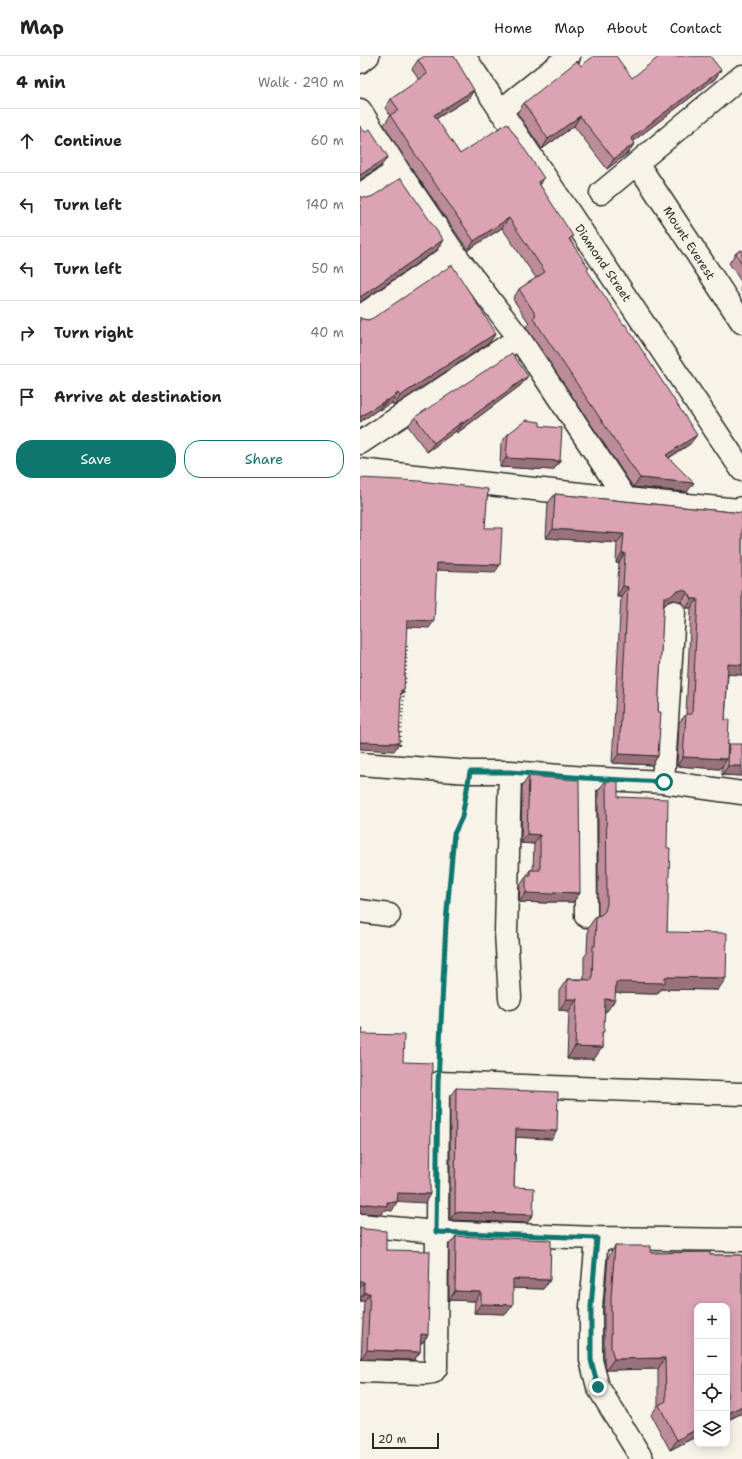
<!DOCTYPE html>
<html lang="en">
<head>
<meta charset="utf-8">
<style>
  body { margin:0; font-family:"Shantell Sans",sans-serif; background:#f6f6f6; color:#222 }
  .controls { position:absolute; right:12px; bottom:12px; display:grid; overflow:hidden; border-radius:8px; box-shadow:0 2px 10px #0003 }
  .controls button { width:36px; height:36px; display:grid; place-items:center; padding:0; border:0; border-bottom:1px solid #e0e0e0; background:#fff; color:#222; font:20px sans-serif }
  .scale { position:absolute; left:12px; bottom:10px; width:67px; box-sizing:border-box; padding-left:4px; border:2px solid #2b2b2b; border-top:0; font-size:11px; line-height:14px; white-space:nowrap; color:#2b2b2b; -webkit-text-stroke:3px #f7f3e8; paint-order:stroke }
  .stop { position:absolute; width:12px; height:12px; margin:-9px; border:3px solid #0f766e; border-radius:50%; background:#fff }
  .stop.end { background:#0f766e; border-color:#fff; box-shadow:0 1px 4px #0008 }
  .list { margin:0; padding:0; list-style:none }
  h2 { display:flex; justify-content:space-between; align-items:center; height:52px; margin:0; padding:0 16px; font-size:17px }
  h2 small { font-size:13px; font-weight:400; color:#767676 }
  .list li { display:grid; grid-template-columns:26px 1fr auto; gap:12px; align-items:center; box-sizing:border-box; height:64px; padding:0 16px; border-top:1px solid #e0e0e0 }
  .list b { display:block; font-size:15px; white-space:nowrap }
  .list em { font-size:13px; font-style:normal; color:#767676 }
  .actions { display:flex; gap:8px; padding:12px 16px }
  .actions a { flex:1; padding:9px 0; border:1px solid #0f766e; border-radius:16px; text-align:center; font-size:14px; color:#0f766e }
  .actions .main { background:#0f766e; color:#fff }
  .icon { flex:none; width:22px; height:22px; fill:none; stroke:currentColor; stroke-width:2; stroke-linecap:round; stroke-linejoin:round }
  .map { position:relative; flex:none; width:382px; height:1403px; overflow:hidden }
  header { display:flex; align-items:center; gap:24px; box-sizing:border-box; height:56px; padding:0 20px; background:#fff; border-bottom:1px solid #e0e0e0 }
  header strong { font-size:19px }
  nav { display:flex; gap:22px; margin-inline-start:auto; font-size:14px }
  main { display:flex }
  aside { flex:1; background:#fff }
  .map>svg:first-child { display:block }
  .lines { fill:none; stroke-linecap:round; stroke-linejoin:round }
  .minor-casing { stroke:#2b2b2b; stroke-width:25 }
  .path { stroke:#2b2b2b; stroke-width:2.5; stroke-dasharray:1 3; stroke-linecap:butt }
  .minor { stroke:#f7f3e8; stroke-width:22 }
  .wall { fill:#bd8c9b; stroke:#2b2b2b }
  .shaded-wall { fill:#9a727e; stroke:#2b2b2b }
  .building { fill:#dca3b4; stroke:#2b2b2b }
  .route { stroke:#0f766e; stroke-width:5 }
  .labels { text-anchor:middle; stroke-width:3; stroke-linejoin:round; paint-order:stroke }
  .street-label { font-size:12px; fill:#2b2b2b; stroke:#f7f3e8 }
</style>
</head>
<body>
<header>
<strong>Map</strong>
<nav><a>Home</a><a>Map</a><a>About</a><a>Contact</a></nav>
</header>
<main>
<aside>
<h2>4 min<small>Walk · 290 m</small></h2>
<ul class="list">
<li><svg class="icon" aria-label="ahead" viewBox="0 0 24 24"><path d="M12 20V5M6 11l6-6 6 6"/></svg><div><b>Continue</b></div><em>60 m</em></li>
<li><svg class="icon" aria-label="left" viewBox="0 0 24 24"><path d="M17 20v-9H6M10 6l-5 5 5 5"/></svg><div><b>Turn left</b></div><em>140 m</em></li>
<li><svg class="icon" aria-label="left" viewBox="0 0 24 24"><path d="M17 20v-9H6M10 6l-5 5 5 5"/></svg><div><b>Turn left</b></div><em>50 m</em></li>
<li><svg class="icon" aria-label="right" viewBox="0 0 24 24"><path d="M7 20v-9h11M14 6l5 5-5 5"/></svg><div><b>Turn right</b></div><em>40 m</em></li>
<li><svg class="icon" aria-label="arrive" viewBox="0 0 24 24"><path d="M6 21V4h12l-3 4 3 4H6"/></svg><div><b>Arrive at destination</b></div></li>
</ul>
<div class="actions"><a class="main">Save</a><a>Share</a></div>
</aside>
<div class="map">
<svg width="382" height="1403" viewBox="0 0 382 1403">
  <rect width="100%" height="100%" fill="#f7f3e8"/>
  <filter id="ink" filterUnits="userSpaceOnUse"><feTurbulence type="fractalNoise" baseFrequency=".025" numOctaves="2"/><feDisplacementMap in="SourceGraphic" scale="8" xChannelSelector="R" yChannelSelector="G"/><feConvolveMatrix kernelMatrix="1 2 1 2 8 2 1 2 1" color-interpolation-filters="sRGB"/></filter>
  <g filter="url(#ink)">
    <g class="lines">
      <defs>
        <path id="minor" d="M104,0L382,414
          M0,6L8,0
          M0,54L38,114L94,197L159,282L266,443
          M140,55L209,0
          M277,107L382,266
          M241,137L382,20
          M0,139L38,114
          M0,261L94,197
          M0,387L159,282
          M0,414L266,443L379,454L382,452
          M0,708L110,716H150L225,722L303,726L382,737
          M225,722L226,860
          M303,726L314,556
          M0,855L29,859
          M150,942L146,876L150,716
          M0,1169L76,1176L237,1182L382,1184
          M237,1182L231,1251V1304L238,1331L282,1403
          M0,1315L66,1317L73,1316L76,1312L78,1027L382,1038"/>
      </defs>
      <!-- minor casing -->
      <use href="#minor" class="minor-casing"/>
      <!-- path -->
      <path class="path" d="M45,627L47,588
        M40,689L44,632
        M79,1005L87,866L94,778L102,761L106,738"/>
      <!-- minor -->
      <use href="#minor" class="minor"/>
    </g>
    <!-- wall -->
    <path class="wall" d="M58,4L114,34L108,43L76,63L100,98L184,122L180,129L211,185L227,215L330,388L309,402L327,436L273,431L166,271L169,267L153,243L159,233L176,222L142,172L108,194L48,107L24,69L30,60L25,52L31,43L59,24L52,13Z
      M221,10L272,22L355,23L273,85L268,97L247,113L214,70L182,93L157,57L164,47Z
      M382,194V227L369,207L376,197Z
      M382,229V237L380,233Z
      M0,261L2,263L8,264L136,277L129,287L34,350L32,347L20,354L19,353L0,366Z
      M161,329L97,377L96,375L67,396L48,370L55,361Z
      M148,378L200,405L193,414L140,411L141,387Z
      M195,438L382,457V619L368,618L365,664L368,690L369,688L382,720L362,719V710L360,713L317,710L319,667L326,658L331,552H326L321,546L315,544L308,545L303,550L298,656V700L292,709L252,707L261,540H257L259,507H256L257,487L186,482L188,447Z
      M169,720L220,837L213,846H188L187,847L159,846L160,830L170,814H173L174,788L161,787L162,730Z
      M246,724L258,741L307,792V876L358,934L301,933L297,938L255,937L247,955H245L242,979V992L234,1003H207L209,955L199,954V935L207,923H224V901L227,897L228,872L236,860H238V735Z
      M96,1032L192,1083L156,1081L154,1131L173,1159L167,1167L90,1164V1040Z
      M0,1171L26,1194L68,1279L62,1287H60V1296L54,1304L1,1303L4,1245H0Z
      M96,1180L190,1224L183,1233L153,1232L146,1258L114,1257L115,1245L89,1244V1189Z
      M255,1190L291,1197L350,1199H382V1357L310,1394L291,1359L298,1349V1313L246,1314L244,1302V1252L248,1201Z"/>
    <!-- shaded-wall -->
    <path class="shaded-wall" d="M361,14L355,23L264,92L271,82Z
      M114,34L108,43L67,68L74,59Z
      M220,60L214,70L182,93L188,83Z
      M275,87L268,97L247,113L254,103Z
      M28,101L21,110L0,124V119Z
      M184,122L177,132L178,126Z
      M149,162L142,172L108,194L114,185Z
      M83,184L77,194L0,246V241Z
      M136,277L129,287L34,350L40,340Z
      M168,320L161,329L97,377L103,367Z
      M38,337L32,347L20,354L27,345Z
      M26,344L19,353L0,366V361Z
      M102,366L96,375L67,396L74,387Z
      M337,379L330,388L299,408L306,399Z
      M146,402L200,405L193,414L140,411Z
      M280,422L334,427L327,436L273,431Z
      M193,473L264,478L257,487L186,482Z
      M262,497H265L259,507H256Z
      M77,507L140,509L135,516L72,514Z
      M263,530L268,531L261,540H257Z
      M322,534L328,536L321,546L315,544L308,545L303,551L304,541L315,536Z
      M332,543H338L331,552H326Z
      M52,564L74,565L69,572L48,571L47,572H42L47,565Z
      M368,608L382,609V619L362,618Z
      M41,634H44L39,641Z
      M0,686L39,687L34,695L0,693Z
      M259,698L298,700L292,709L252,707Z
      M323,701L367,703L360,713L317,710Z
      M368,710H382V720L362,719Z
      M167,778L180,779L174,788L161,787Z
      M193,836L220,837L213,846H188L187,847L159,846L166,837Z
      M305,921L366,922L358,934L301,933L297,938L248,937L256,926Z
      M207,943H217L209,955L199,954Z
      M245,943L255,944L247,955H237Z
      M215,991L242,992L234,1003H207Z
      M156,1073L197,1075L192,1083L150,1081Z
      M38,1137L70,1138L65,1147L32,1145Z
      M27,1146H37L32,1155L24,1154L21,1158L0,1157V1150L1,1149Z
      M95,1156L173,1159L167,1167L90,1164Z
      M153,1223L190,1224L183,1233L147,1232Z
      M0,1225L4,1226L0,1232Z
      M95,1235L121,1236L115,1245L89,1244Z
      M4,1237H10L4,1245H0V1242Z
      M121,1248L153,1249L146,1258L114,1257Z
      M61,1278L68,1279L62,1287H55Z
      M7,1294L60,1296L54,1304L1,1303Z
      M305,1302L298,1313L246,1314L254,1303Z
      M382,1350V1357L367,1364V1358Z
      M337,1373V1380L310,1394L317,1384Z"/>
    <!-- building -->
    <path class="building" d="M65,0H94L114,34L74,59L100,98L147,67L184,122L178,126L213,180L209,183L229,212L227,214L264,269L265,268L337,379L306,399L334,427L280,422L173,262L176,259L159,233L185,216L149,162L114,185L55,98L30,59L39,54L31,43L67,18L58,4Z
      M234,0H256L272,22L300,0H350L361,14L271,82L275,87L254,103L220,60L188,83L164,47L217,5L221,10Z
      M0,70L5,76L10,73L28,101L0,119Z
      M41,122L83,184L0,241V140L1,141L7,142L13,140Z
      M382,194V208L376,197Z
      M92,209L136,277L40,340L38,337L27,345L26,344L0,361V261L2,263L8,264L13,262Z
      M152,297L168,320L103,367L102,366L74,387L55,361Z
      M166,364L180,366V370L202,372L200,405L146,402L148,378Z
      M0,422L60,425L128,433L125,472H142L140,509L77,507L74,565L52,564V565H47L44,634H41L39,687L0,686Z
      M195,438L382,457V609L368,608L365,664H369L367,703L323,701L326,658H332L338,543H332L328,536L322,534L315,536L310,541H304L298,656H301L298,700L259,698L268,531L263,530L265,497H262L264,478L193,473Z
      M369,688H382V710H368Z
      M169,720L219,724L220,837L193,836V838L166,837V820H170V814H180V779L167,778Z
      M246,724H258V741L308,743L307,792H310L307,876L367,877L366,922L305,921V927L256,926L255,944L245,943L244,976H242V992L215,991L217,943H207V923L232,924L233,890H235L236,860L241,859L245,855L247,848Z
      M0,972H3L2,978L44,979L43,1006L72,1007L70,1138L38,1137L37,1146H27V1150L7,1148L1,1149L0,1150Z
      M96,1032L198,1036L197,1075L156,1073L154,1131L174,1132L173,1159L95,1156Z
      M0,1171L5,1173L26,1175V1194L70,1195L68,1279L61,1278L60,1296L7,1294L10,1237H4V1226L0,1225Z
      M96,1180L191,1184L190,1224L153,1223V1249L121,1248V1236L95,1235Z
      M255,1190H291V1197L350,1196V1199H382V1350L367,1358V1250H337V1373L317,1384L299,1349L306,1345L305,1302L254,1303L251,1292V1241Z"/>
  </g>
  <g class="lines" filter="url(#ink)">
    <!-- route -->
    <path class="route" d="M238,1331L231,1304V1251L237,1182L76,1176L78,1027L86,866L94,778L102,761L110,716H150L225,722L304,726"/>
  </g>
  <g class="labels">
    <!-- street labels -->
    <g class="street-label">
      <text transform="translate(329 187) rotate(57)" y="4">Mount Everest</text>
      <text transform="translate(243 207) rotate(56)" y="4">Diamond Street</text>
    </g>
  </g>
</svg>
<div class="controls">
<button>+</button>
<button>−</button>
<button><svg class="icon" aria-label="locate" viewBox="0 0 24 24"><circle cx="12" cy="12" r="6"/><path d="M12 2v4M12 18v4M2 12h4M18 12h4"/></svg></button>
<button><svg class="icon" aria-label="layers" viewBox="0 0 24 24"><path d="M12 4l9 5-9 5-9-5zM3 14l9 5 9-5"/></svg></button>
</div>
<div class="scale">20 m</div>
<div class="stop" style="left:304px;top:726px"></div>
<div class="stop end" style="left:238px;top:1331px"></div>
</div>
</main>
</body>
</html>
